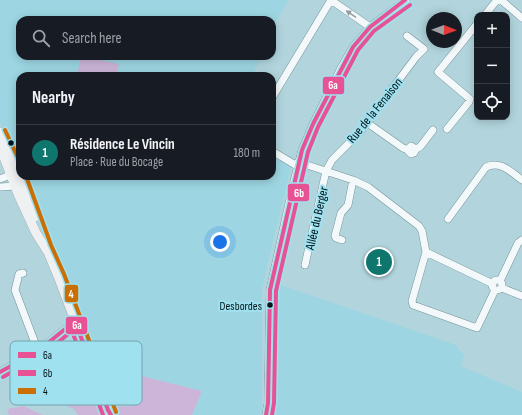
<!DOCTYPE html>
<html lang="en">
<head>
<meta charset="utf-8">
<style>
  body { margin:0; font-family:"Sofia Sans Condensed",sans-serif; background:#20242c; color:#f1f3f6 }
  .controls { position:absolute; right:12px; top:12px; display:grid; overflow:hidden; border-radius:8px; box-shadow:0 2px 10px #0003 }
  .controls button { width:36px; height:36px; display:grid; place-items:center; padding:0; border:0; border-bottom:1px solid #363941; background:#171b24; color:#f1f3f6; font:20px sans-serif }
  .compass { position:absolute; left:426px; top:12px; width:36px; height:36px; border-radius:50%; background:#171b24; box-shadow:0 2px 10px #0003; rotate:91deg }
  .you { position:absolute; left:220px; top:242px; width:14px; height:14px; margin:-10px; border:3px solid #fff; border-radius:50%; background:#1a73e8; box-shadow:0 0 0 6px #1a73e833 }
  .badge { display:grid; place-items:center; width:26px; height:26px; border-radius:50%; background:#0f766e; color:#fff; font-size:13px; font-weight:700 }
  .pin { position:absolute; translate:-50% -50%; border:2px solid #fff; box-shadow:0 1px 4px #0006 }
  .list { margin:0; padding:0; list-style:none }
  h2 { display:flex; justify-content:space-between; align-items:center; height:52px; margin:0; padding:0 16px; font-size:17px }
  h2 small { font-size:13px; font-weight:400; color:#9ea1a6 }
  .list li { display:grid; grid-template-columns:26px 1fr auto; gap:12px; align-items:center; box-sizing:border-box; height:56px; padding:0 16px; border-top:1px solid #363941 }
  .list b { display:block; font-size:15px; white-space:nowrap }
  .list p { margin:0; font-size:13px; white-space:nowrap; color:#9ea1a6 }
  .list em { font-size:13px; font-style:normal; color:#9ea1a6 }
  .icon { flex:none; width:22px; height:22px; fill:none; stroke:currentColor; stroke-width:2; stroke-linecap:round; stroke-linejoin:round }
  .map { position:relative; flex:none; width:522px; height:415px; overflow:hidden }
  .search { position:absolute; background:#171b24; box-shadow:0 2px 10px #0003; left:16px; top:16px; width:260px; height:44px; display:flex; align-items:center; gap:10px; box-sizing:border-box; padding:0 14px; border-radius:12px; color:#9ea1a6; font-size:15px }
  .panel { position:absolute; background:#171b24; box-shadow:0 2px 10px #0003; left:16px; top:72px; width:260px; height:108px; border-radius:12px }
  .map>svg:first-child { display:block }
  .built { fill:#9dd6e2 }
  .green { fill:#ccb5d9 }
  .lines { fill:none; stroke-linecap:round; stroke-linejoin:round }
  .minor-casing { stroke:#779299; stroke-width:8 }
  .major-casing { stroke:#a3aeb2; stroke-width:10 }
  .minor { stroke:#f3f9fa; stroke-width:7 }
  .major { stroke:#eef0f1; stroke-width:9 }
  .bus-1-casing { stroke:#a0e1ef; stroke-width:7 }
  .bus-2-casing { stroke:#a0e1ef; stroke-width:7 }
  .bus-3-casing { stroke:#a0e1ef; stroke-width:7 }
  .bus-1 { stroke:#e75294; stroke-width:4 }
  .bus-2 { stroke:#e75294; stroke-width:4 }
  .bus-3 { stroke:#ca6f04; stroke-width:4 }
  .oneway { fill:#929da0 }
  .bus-dot { fill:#001419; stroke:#a0e1ef; stroke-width:1.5 }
  .labels { text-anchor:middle; stroke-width:4; stroke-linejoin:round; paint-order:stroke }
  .bus-label { font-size:12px; fill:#001419; stroke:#a0e1ef; text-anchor:end }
  .street-label { font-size:13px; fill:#001419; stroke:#a0e1ef }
  .key { fill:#a0e1ef; stroke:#70a4af; stroke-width:1 }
  .key-label { font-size:11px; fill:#001419 }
  .line-badge { stroke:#a0e1ef; stroke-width:1.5 }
  .badge-label { font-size:11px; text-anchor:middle; font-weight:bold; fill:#fff }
</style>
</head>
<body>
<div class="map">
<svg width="522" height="415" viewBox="0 0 522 415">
  <rect width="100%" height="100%" fill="#b2d5dd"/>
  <!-- built -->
  <path class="built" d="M0,0H289L272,28V20H20V56H262L252,76H20V166L0,122Z
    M272,147L284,154L293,157L262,289V415H192L202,391L125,372L99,361L25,176H272Z
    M278,284L456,345L464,356L461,366L522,392V415H274L275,384L278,378V356L275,346L276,302Z"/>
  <!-- green -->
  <path class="green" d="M81,56L119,64L116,76H77Z
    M125,372L202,391L192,415H117L113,407L131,406Z
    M87,384L90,393L102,415H78L74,409L59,402L60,397Z
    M24,406L43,415H9L7,409Z"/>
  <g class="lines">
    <defs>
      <path id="minor" d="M331,0L370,27
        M501,0L522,18
        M485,15L497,0
        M272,98L331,0
        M366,122L403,148L408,150
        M447,129L469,102L470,99L438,72L477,24
        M416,149L411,146L409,148L408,151L411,154L414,153L416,149L420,147L433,130
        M272,151L297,166
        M298,162L353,180L368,187L419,226L422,231L426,252L412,301L413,305L477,328L495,290
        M0,179L10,175H15
        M0,187L15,186L20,184
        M448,219L486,167C500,160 511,172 522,180
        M342,240L336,238L335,236L341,213L348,205L353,180
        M426,252L493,284
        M305,265L326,171L332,160L359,133L416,57L424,49L407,36
        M23,273L19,274L15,290L38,351
        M492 285a5 5 0 1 1 10 0a5 5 0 1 1-10 0Z
        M500,281L518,243L522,240
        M502,288L522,296
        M0,372L38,351L75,321
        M266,415L268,403L270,290L293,185L302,150L313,124L341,68L353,47L370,27L406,0"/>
      <path id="major" d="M0,132L15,165L35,217
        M0,147L19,196L36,233L48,252L58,276L92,365L109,415"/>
    </defs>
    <!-- minor casing -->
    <use href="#minor" class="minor-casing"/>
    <!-- major casing -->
    <use href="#major" class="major-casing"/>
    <!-- minor -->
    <use href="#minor" class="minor"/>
    <!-- major -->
    <use href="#major" class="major"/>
    <defs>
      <path id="bus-1" d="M0,372L38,351L75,321L108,410L111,415
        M266,415L268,403L270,290L302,150L313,124L353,47L370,27L405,0"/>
      <path id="bus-2" d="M3,377L41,356L72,331L103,415
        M272,415L274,403L276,291L308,152L318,127L358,50L374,31L410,5"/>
      <path id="bus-3" d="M5,130L20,162
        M26,176L51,245L64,274L116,412"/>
    </defs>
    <!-- bus-1 casing -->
    <use href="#bus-1" class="bus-1-casing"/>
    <!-- bus-2 casing -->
    <use href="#bus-2" class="bus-2-casing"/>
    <!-- bus-3 casing -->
    <use href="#bus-3" class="bus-3-casing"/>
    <!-- bus-1 -->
    <use href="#bus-1" class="bus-1"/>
    <!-- bus-2 -->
    <use href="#bus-2" class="bus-2"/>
    <!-- bus-3 -->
    <use href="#bus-3" class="bus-3"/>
  </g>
  <!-- one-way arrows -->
  <defs><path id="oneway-solid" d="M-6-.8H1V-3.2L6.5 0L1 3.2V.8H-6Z"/></defs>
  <use class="oneway" href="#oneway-solid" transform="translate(351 14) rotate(-146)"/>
  <!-- markers -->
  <g class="bus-dot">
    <circle cx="11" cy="143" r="3.5"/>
    <circle cx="270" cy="305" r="3.5"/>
  </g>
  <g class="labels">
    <!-- bus labels -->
    <g class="bus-label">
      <text x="262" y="310">Desbordes</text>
    </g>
    <!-- street labels -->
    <g class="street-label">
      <text transform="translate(374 110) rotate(-51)" y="5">Rue de la Fenaison</text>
      <text transform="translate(316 218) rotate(-77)" y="5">Allée du Berger</text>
    </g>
  </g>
  <!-- legend -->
  <rect x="10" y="341" width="132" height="64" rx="6" class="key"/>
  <rect x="18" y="352" width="18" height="6" fill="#e75294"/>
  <rect x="18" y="370" width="18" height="6" fill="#e75294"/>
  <rect x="18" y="388" width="18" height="6" fill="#ca6f04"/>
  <g class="key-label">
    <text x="43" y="359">6a</text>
    <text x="43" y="377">6b</text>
    <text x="43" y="395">4</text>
  </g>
  <g class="line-badge">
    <rect x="322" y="76" width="23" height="19" rx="4" fill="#e75294"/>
    <rect x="287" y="183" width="23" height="19" rx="4" fill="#e75294"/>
    <rect x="64" y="284" width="15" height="19" rx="4" fill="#ca6f04"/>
    <rect x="65" y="316" width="23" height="19" rx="4" fill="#e75294"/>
  </g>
  <g class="badge-label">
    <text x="333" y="89">6a</text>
    <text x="299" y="197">6b</text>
    <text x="71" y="298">4</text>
    <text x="77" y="329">6a</text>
  </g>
</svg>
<div class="controls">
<button>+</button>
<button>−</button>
<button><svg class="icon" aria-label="locate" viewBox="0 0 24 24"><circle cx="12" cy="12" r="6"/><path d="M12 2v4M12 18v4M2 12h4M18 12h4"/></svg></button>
</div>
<svg class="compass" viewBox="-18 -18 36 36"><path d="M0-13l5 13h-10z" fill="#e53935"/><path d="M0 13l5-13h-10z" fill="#9ea1a6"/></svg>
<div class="you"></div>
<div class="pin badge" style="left:379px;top:262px">1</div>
<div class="search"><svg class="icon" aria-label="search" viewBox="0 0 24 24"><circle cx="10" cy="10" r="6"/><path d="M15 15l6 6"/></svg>Search here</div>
<section class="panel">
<h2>Nearby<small></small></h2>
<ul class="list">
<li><span class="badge">1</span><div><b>Résidence Le Vincin</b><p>Place · Rue du Bocage</p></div><em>180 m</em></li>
</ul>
</section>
</div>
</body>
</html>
